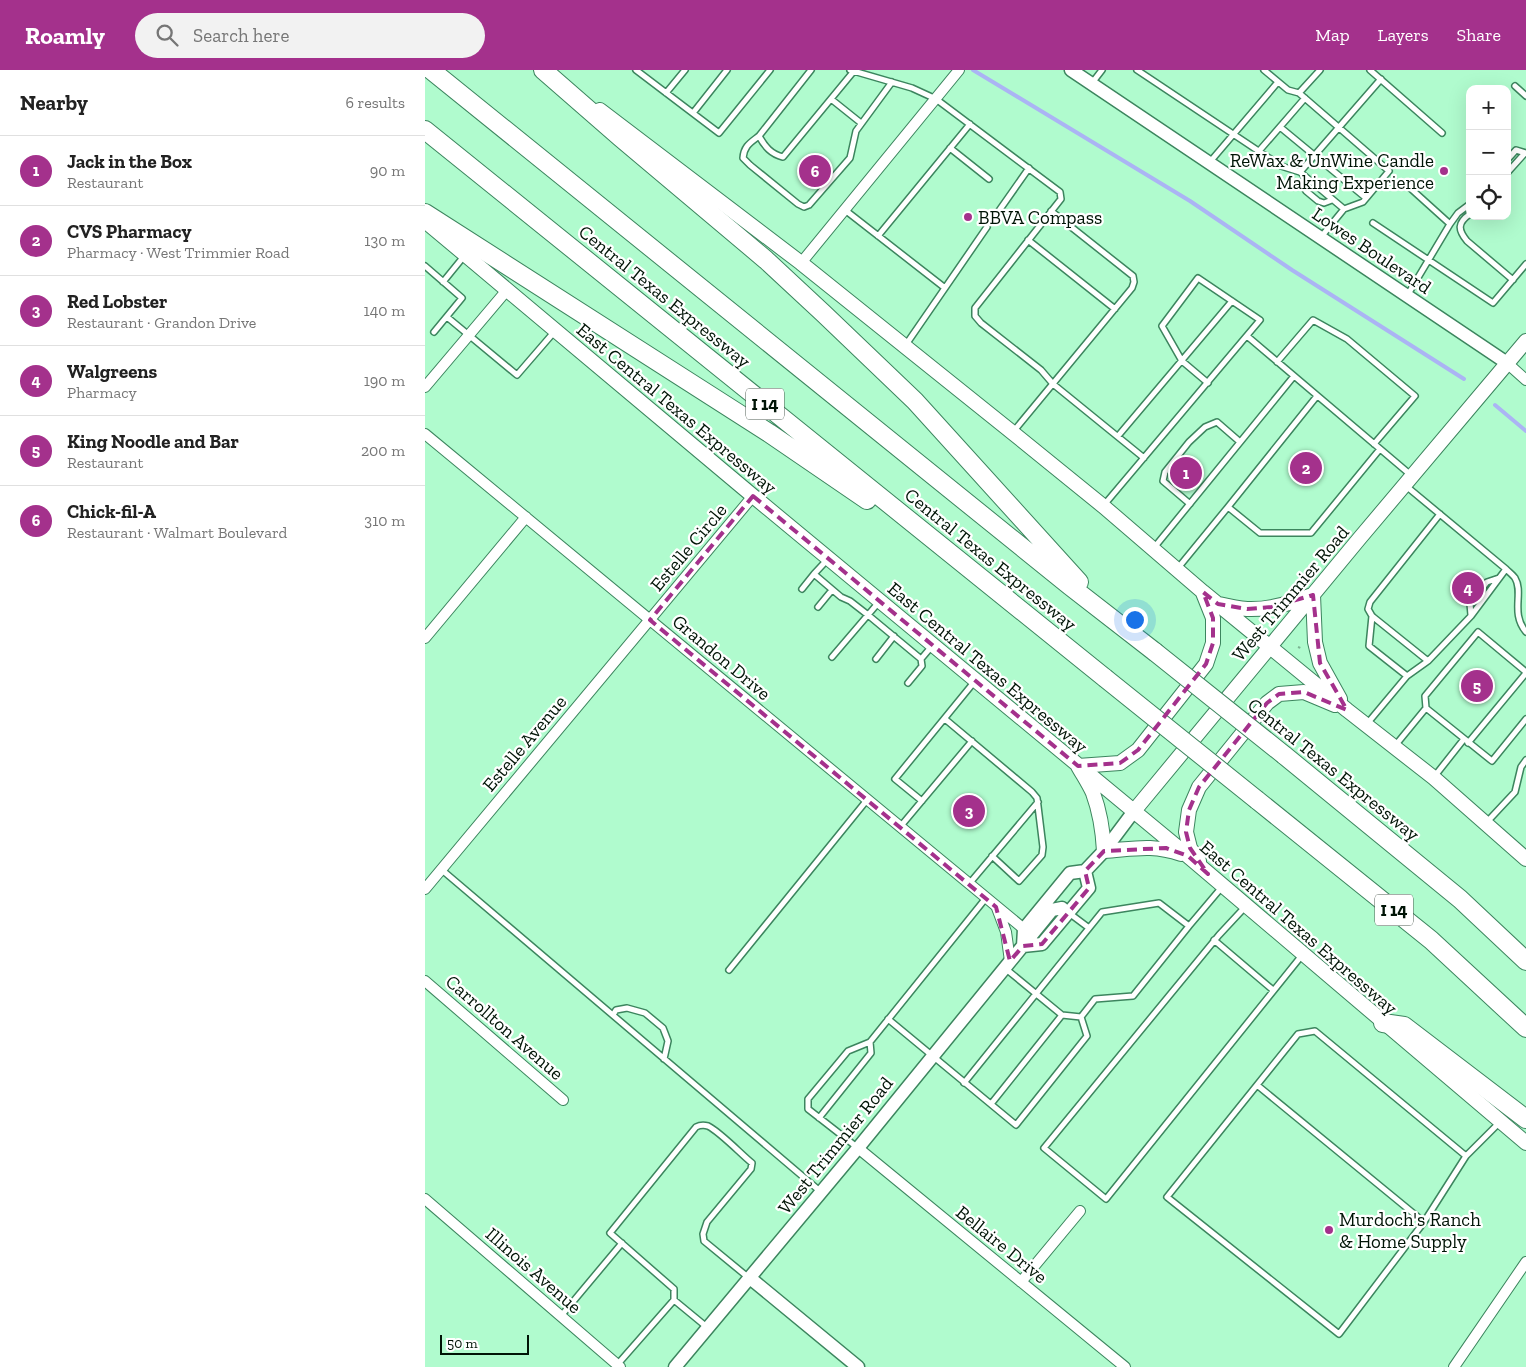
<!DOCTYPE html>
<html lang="en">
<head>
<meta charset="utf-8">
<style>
  body { margin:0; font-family:"Zilla Slab",serif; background:#f2f2f2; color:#222 }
  .controls { position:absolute; right:15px; top:15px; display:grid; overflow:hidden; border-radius:10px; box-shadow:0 5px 20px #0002 }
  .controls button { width:45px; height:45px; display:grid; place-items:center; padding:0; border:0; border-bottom:1px solid #e0e0e0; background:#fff; color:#222; font:25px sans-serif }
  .scale { position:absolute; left:15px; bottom:12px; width:89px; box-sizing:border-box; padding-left:5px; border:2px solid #001406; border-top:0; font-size:14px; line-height:18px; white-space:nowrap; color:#001406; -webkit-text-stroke:4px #fff; paint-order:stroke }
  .you { position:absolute; left:709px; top:549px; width:18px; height:18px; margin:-12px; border:4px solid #fff; border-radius:50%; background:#1a73e8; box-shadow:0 0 0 8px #1a73e833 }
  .badge { display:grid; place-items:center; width:32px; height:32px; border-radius:50%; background:#a4318c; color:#fff; font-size:16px; font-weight:700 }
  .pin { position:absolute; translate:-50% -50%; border:2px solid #fff; box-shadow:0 1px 5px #0006 }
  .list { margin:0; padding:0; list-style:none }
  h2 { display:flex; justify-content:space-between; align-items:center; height:65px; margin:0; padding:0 20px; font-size:21px }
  h2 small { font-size:16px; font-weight:400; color:#767676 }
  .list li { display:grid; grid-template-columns:32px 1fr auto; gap:15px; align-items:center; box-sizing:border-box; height:70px; padding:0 20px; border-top:1px solid #e0e0e0 }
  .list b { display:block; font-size:19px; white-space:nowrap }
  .list p { margin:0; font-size:16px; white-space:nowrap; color:#767676 }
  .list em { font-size:16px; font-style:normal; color:#767676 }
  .icon { flex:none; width:28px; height:28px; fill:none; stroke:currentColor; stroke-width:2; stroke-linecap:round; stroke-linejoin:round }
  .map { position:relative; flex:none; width:1101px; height:1297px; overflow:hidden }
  header { display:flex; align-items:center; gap:30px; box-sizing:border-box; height:70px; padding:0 25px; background:#a4318c; color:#fff }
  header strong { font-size:24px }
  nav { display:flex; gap:28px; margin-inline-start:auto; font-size:18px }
  .search { width:350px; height:45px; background:#f2f2f2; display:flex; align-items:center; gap:12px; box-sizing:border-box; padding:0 18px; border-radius:28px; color:#767676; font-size:19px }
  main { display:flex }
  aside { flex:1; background:#fff }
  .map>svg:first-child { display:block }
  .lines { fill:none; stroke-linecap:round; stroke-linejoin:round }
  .stream { stroke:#abb4f4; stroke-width:4 }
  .service-casing { stroke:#3c855e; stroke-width:8 }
  .minor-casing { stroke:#3c855e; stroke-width:12 }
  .tertiary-casing { stroke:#3c855e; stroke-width:15 }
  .secondary-casing { stroke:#3c855e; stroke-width:16 }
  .motorway-casing { stroke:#3c855e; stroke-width:20 }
  .path { stroke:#7ab491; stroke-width:2; stroke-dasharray:2.5 4; stroke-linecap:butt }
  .service { stroke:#fff; stroke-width:5 }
  .minor { stroke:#fff; stroke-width:10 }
  .tertiary { stroke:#fff; stroke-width:12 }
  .secondary { stroke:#fff; stroke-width:14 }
  .motorway { stroke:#fff; stroke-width:18 }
  .motorway-bridge-casing { stroke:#3c855e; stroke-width:20; stroke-linecap:butt }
  .motorway-bridge { stroke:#fff; stroke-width:18 }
  .marked { fill:none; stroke:#a4318c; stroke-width:4; stroke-dasharray:10 6; stroke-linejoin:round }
  .poi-dot { fill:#a4318c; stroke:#fff; stroke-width:2 }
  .labels { text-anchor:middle; stroke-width:4.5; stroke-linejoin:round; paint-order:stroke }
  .shield { fill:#fff; stroke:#4c5a51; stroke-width:1 }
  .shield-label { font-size:18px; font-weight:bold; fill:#001406 }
  .poi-label { font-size:19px; fill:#001406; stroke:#fff; text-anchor:start }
  .street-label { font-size:19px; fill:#001406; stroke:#fff }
</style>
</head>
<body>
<header>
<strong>Roamly</strong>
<div class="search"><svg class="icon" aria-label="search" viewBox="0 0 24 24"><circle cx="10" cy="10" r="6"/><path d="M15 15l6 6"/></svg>Search here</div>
<nav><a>Map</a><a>Layers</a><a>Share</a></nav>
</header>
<main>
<aside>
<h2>Nearby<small>6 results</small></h2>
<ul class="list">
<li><span class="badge">1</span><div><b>Jack in the Box</b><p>Restaurant</p></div><em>90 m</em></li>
<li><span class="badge">2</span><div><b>CVS Pharmacy</b><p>Pharmacy · West Trimmier Road</p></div><em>130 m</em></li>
<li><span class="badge">3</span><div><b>Red Lobster</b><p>Restaurant · Grandon Drive</p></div><em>140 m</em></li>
<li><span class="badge">4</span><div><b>Walgreens</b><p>Pharmacy</p></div><em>190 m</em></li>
<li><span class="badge">5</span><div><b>King Noodle and Bar</b><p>Restaurant</p></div><em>200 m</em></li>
<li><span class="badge">6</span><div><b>Chick-fil-A</b><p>Restaurant · Walmart Boulevard</p></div><em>310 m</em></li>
</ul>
</aside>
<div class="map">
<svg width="1101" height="1297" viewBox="0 0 1101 1297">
  <rect width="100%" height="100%" fill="#b0fbce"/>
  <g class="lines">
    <!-- stream -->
    <path class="stream" d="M548,0L765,131L867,200L1039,309
      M1070,335L1101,361"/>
    <defs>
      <path id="service" d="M211,0L294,63L345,0
        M386,0L334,66C340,77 346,84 358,87L429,1
        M425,0L487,18L511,29L635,122L636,129L550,238V246L556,253L616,300L628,314L719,388
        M712,0L856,96L875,102L919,139
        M839,0L863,20L874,23L964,101L938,132L919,139L896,167
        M945,0L1017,63
        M667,13L677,0
        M1090,16L1101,26
        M241,23L260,0
        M874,23L895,0
        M406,29L436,53
        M268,43L302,0
        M855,57L941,128
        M334,66C325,73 319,76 318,88L325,95L373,134L379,137L384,135L425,88L431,61L467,12
        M525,78L564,109
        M834,81L880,28
        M1082,90L1091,80L1101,83
        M784,93L853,12
        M875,102L956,9
        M1082,103L1100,83
        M879,106L878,116L881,121L893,131L899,133L907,130
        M984,117L1025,154
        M420,140L520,218
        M1045,144C1032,153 1033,160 1042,171L1088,210
        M571,145L604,98
        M948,153L1068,233L1101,194
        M453,166L545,54
        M603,170L690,239
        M0,196L37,228L9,262
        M18,212L40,185
        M982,226L1025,154L1033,143L1045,134
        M22,247L92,305L130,261
        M822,266L987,406
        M480,276L562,157
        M852,292L888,250L922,269L990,326L949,374
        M588,362L707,218L709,212L708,206L626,141
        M693,366L807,231
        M981,416L1081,499C1084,502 1088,505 1090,508C1099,523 1085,543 1101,562
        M765,434L738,411L740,402L764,372L780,357L792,352L815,372
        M679,435L835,250L773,208L737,256L757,291L783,313
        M803,437L892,326
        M728,479L869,306
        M403,489L389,504L416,527L425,531L443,545L496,589L497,596L483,613
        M753,498L803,437L835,463H886L955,379
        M1058,517L1062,512L1074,508
        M377,519L389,504
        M393,537L407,520
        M1046,545L1045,534L1048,529
        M947,546L944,576L982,606
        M407,587L454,532
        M451,589L469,566
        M496,589L507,576
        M1003,591L947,546L943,539L945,532L1015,444
        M1001,638L1067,691L1101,649
        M520,649L607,722L612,728L618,777L617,785L594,811L567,786
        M941,655L982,606L1003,591L1046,546L1081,499
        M1043,673L1101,603
        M969,677L1001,638L1000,626L1053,562L1101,602
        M1009,707L1039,669
        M497,731L470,709L550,611
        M1061,753L1090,722L1096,697L1101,690
        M475,757L547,671
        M17,800L396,1122
        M544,814L613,732
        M821,836L794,865L619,1078L681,1129L878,884
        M644,843L664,858
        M789,870L848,920
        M581,899L637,945L656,947
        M304,900L442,730
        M188,945L191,940L202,938L220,943L238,958L243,971L239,989
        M656,947L670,929L708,926L764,856L797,817
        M463,949L591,1055L662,966L656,947
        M539,1013L677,842L734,833L764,856
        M832,1015L873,964L890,961L1041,1086
        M566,1034L637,945
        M394,1048L446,983L445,972
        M433,1078L383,1039V1029L423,981L445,972L561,828
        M999,1152L832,1015L742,1127L914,1264L999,1152L1041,1086L1075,1052
        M249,1230V1219L185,1163L271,1057C275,1055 279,1055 283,1056C294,1061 316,1084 327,1093L326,1099L282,1152L278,1164L279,1171L324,1208
        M136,1246L197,1173
        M192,1295L249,1230L283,1258"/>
      <path id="minor" d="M376,193L534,0
        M1082,293L1101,310
        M0,317L82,220
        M0,364L599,859
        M0,568L101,447
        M0,819L328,426
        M572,838L581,862L585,891
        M0,911L138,1030
        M433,1078L700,1297
        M0,1129L195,1297
        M596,1212L655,1141
        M1029,1297L1101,1192"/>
      <path id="tertiary" d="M646,0L1082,293
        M598,876L599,859L645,803L660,801L679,781L709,741
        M598,876L617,874L664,818L660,801
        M325,1208L433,1297
        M250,1297L433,1078L627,840L637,838L643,843"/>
      <path id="secondary" d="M175,40L376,193L588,363L678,436L778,522L922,640L1009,708L1101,789
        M0,151L328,426L763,786L1101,1073
        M888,525L890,572L895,593L915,629
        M794,534C803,536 812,538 822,539C844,540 867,533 887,525
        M709,741L934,469L1101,271
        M756,784C727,774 709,779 679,781C678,762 675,742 668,723C664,714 658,705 653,696L695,693L713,680L781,594L788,573V548L778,523
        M774,791L765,778L761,762L764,740L774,717L842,633L854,624L879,622L910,635"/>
      <path id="motorway" d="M6,0L645,516L730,582
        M118,0L196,68L341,190L398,243L490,331L654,512
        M0,60L680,608
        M0,143L344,363L442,430
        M859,685L1035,829L1101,891
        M832,730L1006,870L1101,958
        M958,953L979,956L1101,1049"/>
    </defs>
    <!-- service casing -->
    <use href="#service" class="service-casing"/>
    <!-- minor casing -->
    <use href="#minor" class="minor-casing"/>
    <!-- tertiary casing -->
    <use href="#tertiary" class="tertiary-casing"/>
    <!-- secondary casing -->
    <use href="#secondary" class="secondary-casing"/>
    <!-- motorway casing -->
    <use href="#motorway" class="motorway-casing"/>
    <!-- path -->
    <path class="path" d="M873,577L878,579"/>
    <!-- service -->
    <use href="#service" class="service"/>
    <!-- minor -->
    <use href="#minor" class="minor"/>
    <!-- tertiary -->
    <use href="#tertiary" class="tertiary"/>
    <!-- secondary -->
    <use href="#secondary" class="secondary"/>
    <!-- motorway -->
    <use href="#motorway" class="motorway"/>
    <defs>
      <path id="motorway-bridge" d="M730,582L859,685
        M680,608L832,730"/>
    </defs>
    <!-- motorway-bridge casing -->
    <use href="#motorway-bridge" class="motorway-bridge-casing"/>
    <!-- motorway-bridge -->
    <use href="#motorway-bridge" class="motorway-bridge"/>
  </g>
  <!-- marked area -->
  <path class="marked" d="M328,426L653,696L695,693L713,680L781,594L788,573V548L778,522L793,534L822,539L847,537L888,525L895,593L922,640L879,622L854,624L842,633L774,717L764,740L761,762L765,778L783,804L763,786L741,778L679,781L660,801L664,818L617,874L598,876L585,891L571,837L225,550Z"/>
  <!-- markers -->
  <g class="poi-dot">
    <circle cx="1019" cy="101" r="5"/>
    <circle cx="543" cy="147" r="5"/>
    <circle cx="904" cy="1160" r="5"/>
  </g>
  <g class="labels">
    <!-- shield labels -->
    <g class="shield">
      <rect x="321" y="318.5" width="38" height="31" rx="4"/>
      <rect x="950" y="824.5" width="38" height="31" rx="4"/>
    </g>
    <g class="shield-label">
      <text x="340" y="340">I 14</text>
      <text x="969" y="846">I 14</text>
    </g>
    <!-- poi labels -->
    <g class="poi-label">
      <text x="1009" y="97" text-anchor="end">ReWax &amp; UnWine Candle<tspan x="1009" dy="22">Making Experience</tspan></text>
      <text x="553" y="154">BBVA Compass</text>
      <text x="914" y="1156">Murdoch's Ranch<tspan x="914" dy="22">&amp; Home Supply</tspan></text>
    </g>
    <!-- street labels -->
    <g class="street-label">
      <text transform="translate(947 180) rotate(34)" y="7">Lowes Boulevard</text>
      <text transform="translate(240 226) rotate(39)" y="7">Central Texas Expressway</text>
      <text transform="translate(252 338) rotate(40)" y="7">East Central Texas Expressway</text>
      <text transform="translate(263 477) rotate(-50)" y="7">Estelle Circle</text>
      <text transform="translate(566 489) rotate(39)" y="7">Central Texas Expressway</text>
      <text transform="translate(865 523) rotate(-50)" y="7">West Trimmier Road</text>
      <text transform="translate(297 587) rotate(40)" y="7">Grandon Drive</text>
      <text transform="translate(563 597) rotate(40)" y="7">East Central Texas Expressway</text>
      <text transform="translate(99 673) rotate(-50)" y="7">Estelle Avenue</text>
      <text transform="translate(909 699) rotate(39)" y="7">Central Texas Expressway</text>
      <text transform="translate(874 857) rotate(41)" y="7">East Central Texas Expressway</text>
      <text transform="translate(80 957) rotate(41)" y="7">Carrollton Avenue</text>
      <text transform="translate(410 1075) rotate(-51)" y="7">West Trimmier Road</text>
      <text transform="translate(577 1174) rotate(39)" y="7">Bellaire Drive</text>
      <text transform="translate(109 1200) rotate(41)" y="7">Illinois Avenue</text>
    </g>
  </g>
</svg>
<div class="controls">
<button>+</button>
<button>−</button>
<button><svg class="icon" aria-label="locate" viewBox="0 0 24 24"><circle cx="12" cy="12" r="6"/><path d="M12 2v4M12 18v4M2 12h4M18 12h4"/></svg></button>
</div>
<div class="scale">50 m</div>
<div class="you"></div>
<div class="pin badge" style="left:761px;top:403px">1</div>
<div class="pin badge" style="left:881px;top:398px">2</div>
<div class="pin badge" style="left:544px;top:741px">3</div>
<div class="pin badge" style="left:1043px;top:518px">4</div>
<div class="pin badge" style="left:1052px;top:616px">5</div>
<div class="pin badge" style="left:390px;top:101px">6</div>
</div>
</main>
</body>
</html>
